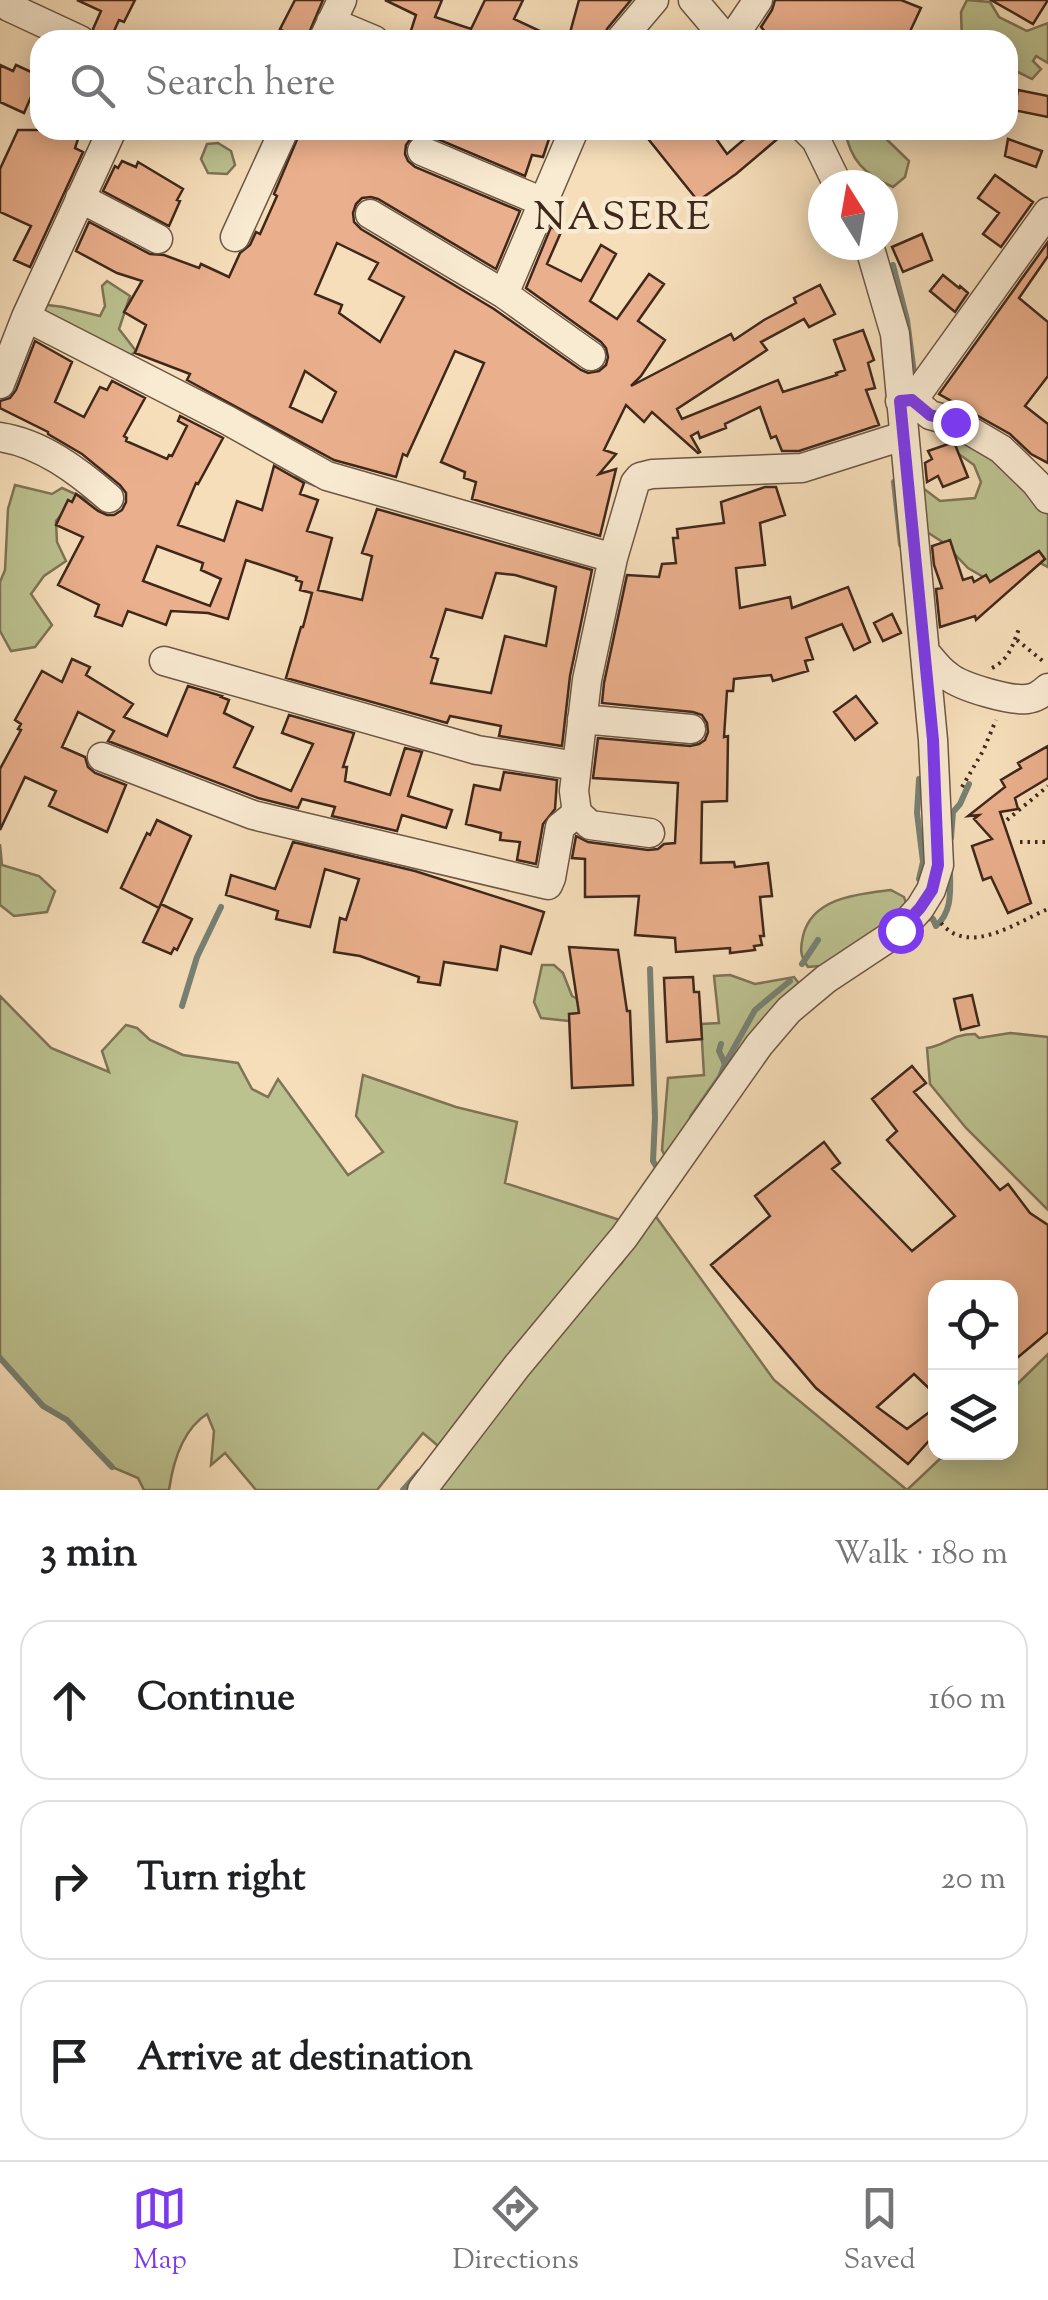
<!DOCTYPE html>
<html lang="en">
<head>
<meta charset="utf-8">
<style>
  body { margin:0; font-family:"Sorts Mill Goudy",serif; background:#f6f6f6; color:#202124 }
  .controls { position:absolute; right:30px; bottom:30px; display:grid; overflow:hidden; border-radius:20px; box-shadow:0 5px 25px #0003 }
  .controls button { width:90px; height:90px; display:grid; place-items:center; padding:0; border:0; border-bottom:2px solid #e0e0e0; background:#fff; color:#202124; font:50px sans-serif }
  .compass { position:absolute; left:808px; top:170px; width:90px; height:90px; border-radius:50%; background:#fff; box-shadow:0 5px 25px #0003; rotate:349deg }
  .stop { position:absolute; width:30px; height:30px; margin:-22px; border:8px solid #7c3aed; border-radius:50%; background:#fff }
  .stop.end { background:#7c3aed; border-color:#fff; box-shadow:0 2px 10px #0008 }
  .list { margin:0; padding:0; list-style:none }
  h2 { display:flex; justify-content:space-between; align-items:center; height:130px; margin:0; padding:0 40px; font-size:42px }
  h2 small { font-size:32px; font-weight:400; color:#757577 }
  .list li { display:grid; grid-template-columns:65px 1fr auto; gap:30px; align-items:center; box-sizing:border-box; height:160px; margin:0 20px 20px; padding:0 20px; border:2px solid #e0e0e0; border-radius:30px }
  .list b { display:block; font-size:38px; white-space:nowrap }
  .list em { font-size:32px; font-style:normal; color:#757577 }
  .icon { flex:none; width:55px; height:55px; fill:none; stroke:currentColor; stroke-width:2; stroke-linecap:round; stroke-linejoin:round }
  .map { position:relative; flex:none; width:1048px; height:1490px; overflow:hidden }
  .search { position:absolute; background:#fff; box-shadow:0 5px 25px #0003; left:30px; right:30px; top:30px; height:110px; display:flex; align-items:center; gap:25px; box-sizing:border-box; padding:0 35px; border-radius:30px; color:#757577; font-size:38px }
  .sheet { height:670px; background:#fff }
  nav { display:flex; justify-content:space-around; align-items:center; box-sizing:border-box; height:140px; border-top:2px solid #e0e0e0; background:#fff; font-size:28px; color:#757577 }
  nav a { display:grid; justify-items:center; gap:5px }
  nav .on { color:#7c3aed }
  .map>svg:first-child { display:block }
  .green { fill:#bcc190; stroke:#7e7456; stroke-width:2.5 }
  .lines { fill:none; stroke-linecap:round; stroke-linejoin:round }
  .stream { stroke:#778174; stroke-width:6 }
  .building { fill:#eaaf8c; stroke:#3f281b; stroke-width:2.5; fill-rule:evenodd }
  .minor-casing { stroke:#6d5643; stroke-width:31 }
  .path { stroke:#3f281b; stroke-width:4; stroke-dasharray:2.5 5; stroke-linecap:butt }
  .minor { stroke:#f9ead2; stroke-width:28 }
  .route { stroke:#7c3aed; stroke-width:12 }
  .labels { text-anchor:middle; stroke-width:9; stroke-linejoin:round; paint-order:stroke }
  .quarter-label { font-size:40px; letter-spacing:2.5px; fill:#3f281b; stroke:#f9ead2 }
</style>
</head>
<body>
<div class="map">
<svg width="1048" height="1490" viewBox="0 0 1048 1490">
  <rect width="100%" height="100%" fill="#f6deba"/>
  <filter id="stains"><feTurbulence type="fractalNoise" baseFrequency=".002" numOctaves="4"/><feColorMatrix values="0 0 0 0 .2 0 0 0 0 .09 0 0 0 0 .02 0 0 0 .5 -.17"/></filter>
  <radialGradient id="worn" r=".72"><stop offset=".6" stop-color="#630" stop-opacity="0"/><stop offset="1" stop-color="#630" stop-opacity=".3"/></radialGradient>
  <!-- green -->
  <path class="green" d="M967,0L990,2L999,17L1027,31L1048,23V63L1036,56L1033,61L1041,69L1032,79L1008,67V40H962L961,12Z
    M845,130H877L909,161L905,177L893,187C865,175 850,160 845,130Z
    M218,143L231,151L235,165L227,174L208,173L201,159L207,144Z
    M107,281L130,296L119,329L136,351L124,361L47,334L40,304L63,307L100,316L105,306L102,286Z
    M953,436L969,438L1027,489L1048,514V567L1030,558L992,582L968,568L944,543L927,532L915,482L940,501L975,498L981,482L974,465L952,449Z
    M15,485L52,494L62,488L104,507V514L92,515L68,507L56,521L57,542L66,561L44,576L31,594L52,625L35,647L11,651L0,631V582L5,570L8,509Z
    M0,844L2,865L39,876L55,891L47,912L14,916L0,905Z
    M891,890L904,897L908,910L832,965L808,967C800,956 800,949 803,936C812,897 859,894 891,890Z
    M542,965H554L563,973L572,996L590,1006L591,1015L569,1021L541,1018L534,1002Z
    M730,975L755,984L794,977L801,986L665,1156L662,1150L668,1078L704,1075L701,1024L719,1023L714,976Z
    M0,996L51,1048L109,1072L102,1051L126,1025L137,1028L150,1040L183,1055L238,1063L252,1089L268,1097L278,1079L348,1175L383,1152L356,1116L363,1075L456,1107L517,1122L505,1183L626,1222L444,1451L423,1433L377,1490H256L225,1453L211,1465L214,1431L207,1414C182,1430 173,1462 169,1490H144L138,1478L112,1467L67,1420L43,1406L0,1358Z
    M1010,1033L1048,1037V1210L966,1128L930,1084L927,1048C946,1045 952,1034 975,1034L979,1038Z
    M654,1214L774,1380L907,1490H434L581,1302L621,1264Z
    M1048,1354V1490H907L946,1453L1010,1452L1011,1390Z"/>
  <g class="lines">
    <!-- stream -->
    <path class="stream" d="M893,265L907,320L915,381
      M298,477L315,484
      M894,482L901,545
      M919,779L917,813L923,862L919,879
      M951,838L953,812L960,804L969,784
      M923,922L928,918L933,919L936,926C953,911 950,890 950,870
      M802,964L818,940
      M650,969L655,1118L653,1161L659,1171
      M182,1006L197,957L221,907
      M725,1064L755,1010L790,981
      M692,1117L720,1077L725,1064L719,1051L721,1044
      M0,1358L43,1406L67,1420L112,1467
      M403,1490L419,1472"/>
  </g>
  <!-- building -->
  <path class="building" d="M77,0H135L124,22L119,20L110,40L96,36L93,29L101,11Z
    M295,0H323L306,40H279L283,31L280,29Z
    M385,0H442L435,17L471,29L485,0H523L514,19L559,40H408L416,15Z
    M579,0H631L607,29L603,40H568Z
    M775,0H901L921,8L906,40H828L825,36L819,40H772L761,27L772,10Z
    M991,0H1048L1033,24Z
    M0,65L13,71L16,65L40,76L24,113L0,102Z
    M1018,90L1048,96V117L1014,110Z
    M18,130H81L75,148L83,152L30,267L14,260L31,226L0,212V169Z
    M301,130H552L543,157L532,155L525,176L428,135L419,134L412,137L406,145L405,154L408,161L415,167L520,211L496,269L378,199L371,197L362,198L356,204L353,213L354,222L361,229L494,309L581,370L588,373L599,371L606,365L608,357L606,348L601,342L526,288L551,227L561,232L547,264L581,281L601,245L616,254L590,301L617,319L649,274L664,284L638,321L665,340L641,376L631,386L731,334L734,340L764,320L796,303L794,298L820,285L835,314L809,327L804,319L761,342L767,350L677,409L682,419L778,380L783,392L837,375L836,373L845,370L834,340L863,330L874,360L868,363L875,388L866,390L879,425L799,451H782L776,436L771,438L760,407L725,424L726,428L700,438L698,432L691,436L700,452L698,453L652,412L644,422L626,405L604,450L616,454L599,474L616,469L600,536L472,499L476,482L464,478L465,472L441,462L484,363L455,351L407,456L403,454L396,477L334,460L187,380L190,374L135,353L146,325L124,312L142,281L117,273L76,251L89,222L150,254L164,255L199,268L201,264L229,277L240,253L250,245L256,232L260,234L277,196L274,194ZM337,243L378,263L369,279L404,297L380,342L339,313L342,305L315,294ZM305,371L336,392L322,422L290,407Z
    M641,130H710L727,154L755,130H788L736,174L698,201Z
    M1008,139L1042,151L1036,167L1005,156Z
    M122,161L136,167L138,162L183,189L177,200L180,201L169,226L103,191L115,166L118,168Z
    M995,175L1033,202L1001,247L983,234L999,213L978,198Z
    M922,234L932,260L903,272L892,247Z
    M1048,242V256L1019,298L1048,322V376L1025,406L1048,424V463L1031,454L1010,434L939,394Z
    M943,275L959,288L960,286L968,293L955,312L930,291Z
    M35,341L72,362L55,402L84,417L100,387L107,390L112,381L145,398L124,436L127,438L126,441L167,459L169,455L172,456L187,426L178,421L180,416L223,438L198,484L196,483L178,525L224,541L237,501L262,510L274,466L304,483L300,494L318,500L307,531L332,538L318,590L362,600L372,556L362,553L377,509L592,570L570,676L562,746L499,736L501,726L450,716L447,723L286,678L301,627H303L312,593L300,590L302,582L296,580L297,577L246,560L228,619L208,613L171,611L166,625L128,611L122,626L95,616L99,605L58,585L83,537L56,525L68,500L72,502L76,494L98,511L107,515H114L122,510L126,502V493L120,485L82,454L48,434V432L0,408V401L10,398L16,390ZM157,546L203,563L201,570L221,579L210,606L143,581ZM496,573L515,575L556,587L546,646L505,636L491,693L431,683L438,659L431,657L446,609L482,618Z
    M954,442L968,477L943,487L938,476L927,482L925,463L932,459L928,451Z
    M765,487H776L785,515L760,523L765,565L736,568L740,608L790,597L792,608L848,587L870,642L854,650L842,624L806,638L813,659L805,661L808,671L773,681L771,675L734,679L733,691H727L724,737L728,736L727,801L702,802L701,863L734,862L735,867L768,863L772,896L760,897L764,936H760L762,945L754,946L755,950L730,953V948L676,952L675,938L635,935L639,896L585,897V859L572,858L576,836L588,842L648,850L658,849L664,844L675,843L678,783L593,778L598,738L690,746L699,744L705,740L708,732L707,723L702,715L693,712L602,703L604,683L627,575L659,577L662,564L676,563L673,538H678L677,529L724,523L721,502Z
    M950,540L963,580L972,577L974,582L986,575L990,582L1039,551L1045,559L976,620L975,616L940,627L936,589L942,588L934,565L932,546Z
    M892,614L901,633L883,641L874,623Z
    M72,659L90,667L86,675L133,704L124,717L167,736L188,686L222,696L221,697L229,700L224,713L253,727L234,767L291,791L313,744L282,733L289,715L354,733L343,767H347L345,781L390,795L405,748L422,752L408,796L452,810L446,828L402,815L397,831L332,816L335,807L302,799L298,808L258,798L108,741L114,731L78,712L62,747L85,757L88,767L95,773L126,785L107,832L49,806L56,791L25,777L0,830V769L21,730L18,729L21,724L15,720L42,671L62,682Z
    M856,696L877,723L855,740L834,712Z
    M1048,746V778L1015,798L1018,809L1000,812L1031,903L1008,913L991,877L983,880L972,846L992,839L974,819L979,815L968,816L1005,787L1001,780L1021,768L1018,763Z
    M504,772L557,780L555,809L543,824L536,864L517,860L520,842L500,840L501,833L466,824L474,785L500,790Z
    M157,820L191,836L159,908L121,888L147,833L150,835Z
    M293,842L415,871L544,912L531,954L501,946L497,970L444,962L440,985L418,982L419,977L360,956L334,952L340,918L346,920L359,879L325,869L310,927L276,919L278,911L226,895L231,875L275,889Z
    M161,904L192,919L177,950L174,948L171,954L143,942Z
    M569,947L618,950L627,1011H630L633,1085L572,1088L569,1014L579,1013Z
    M693,977L694,992H699L702,1039L667,1042L664,978Z
    M972,995L979,1025L961,1030L954,999Z
    M912,1066L926,1083L914,1092L1000,1190L1008,1184L1030,1213L1048,1225V1332L1010,1364V1288H936V1395L914,1374L877,1407L907,1429L936,1407V1433L908,1464L816,1388L711,1265L770,1216L755,1196L824,1142L840,1163L832,1169L912,1251L955,1216L887,1140L897,1131L872,1099Z"/>
  <g class="lines">
    <defs>
      <path id="minor" d="M693,0L727,40
        M9,7L80,40
        M331,22L374,40
        M323,40L342,0
        M620,40L654,0
        M731,40L758,0
        M806,130L816,140L838,185
        M422,151L543,202
        M80,198L158,239
        M370,214L504,294L591,356
        M235,237L284,130
        M504,294L574,130
        M26,317L227,420L327,476L613,558
        M0,384L26,317L112,130
        M913,400L930,415L955,422L1001,449L1036,483L1048,499
        M900,401L913,400L1048,212
        M0,437C41,443 78,471 109,498
        M925,652C932,660 939,670 948,676C961,687 1010,701 1027,699C1036,698 1041,694 1048,688
        M164,661L477,750L577,766
        M582,719L691,729
        M102,757L253,815L548,885L551,878L560,827L577,813
        M650,833L590,825L577,813L574,791L587,680L613,558L635,483L640,477L652,474L802,468L903,436
        M422,1490L517,1366L624,1237L759,1045L789,1010L826,979L900,930L920,908L931,890L939,865L933,740L895,334L869,245"/>
    </defs>
    <!-- minor casing -->
    <use href="#minor" class="minor-casing"/>
    <!-- path -->
    <path class="path" d="M1017,640L1044,662
      M992,668C1010,659 1013,644 1020,626
      M962,787L983,751L996,720
      M1007,820L1048,786
      M1020,842H1046L1048,840
      M941,923C969,957 1017,922 1048,909"/>
    <!-- minor -->
    <use href="#minor" class="minor"/>
  </g>
  <g class="lines">
    <!-- route -->
    <path class="route" d="M900,930L920,908L932,890L938,865L933,740L900,401L912,400L930,415L955,422"/>
  </g>
  <g class="labels">
    <!-- quarter labels -->
    <g class="quarter-label">
      <text x="623" y="229">NASERE</text>
    </g>
  </g>
  <rect width="100%" height="100%" filter="url(#stains)"/>
  <rect width="100%" height="100%" fill="url(#worn)"/>
</svg>
<div class="controls">
<button><svg class="icon" aria-label="locate" viewBox="0 0 24 24"><circle cx="12" cy="12" r="6"/><path d="M12 2v4M12 18v4M2 12h4M18 12h4"/></svg></button>
<button><svg class="icon" aria-label="layers" viewBox="0 0 24 24"><path d="M12 4l9 5-9 5-9-5zM3 14l9 5 9-5"/></svg></button>
</div>
<svg class="compass" viewBox="-18 -18 36 36"><path d="M0-13l5 13h-10z" fill="#e53935"/><path d="M0 13l5-13h-10z" fill="#757577"/></svg>
<div class="stop" style="left:900px;top:930px"></div>
<div class="stop end" style="left:955px;top:422px"></div>
<div class="search"><svg class="icon" aria-label="search" viewBox="0 0 24 24"><circle cx="10" cy="10" r="6"/><path d="M15 15l6 6"/></svg>Search here</div>
</div>
<section class="sheet">
<h2>3 min<small>Walk · 180 m</small></h2>
<ul class="list">
<li><svg class="icon" aria-label="ahead" viewBox="0 0 24 24"><path d="M12 20V5M6 11l6-6 6 6"/></svg><div><b>Continue</b></div><em>160 m</em></li>
<li><svg class="icon" aria-label="right" viewBox="0 0 24 24"><path d="M7 20v-9h11M14 6l5 5-5 5"/></svg><div><b>Turn right</b></div><em>20 m</em></li>
<li><svg class="icon" aria-label="arrive" viewBox="0 0 24 24"><path d="M6 21V4h12l-3 4 3 4H6"/></svg><div><b>Arrive at destination</b></div></li>
</ul>
</section>
<nav>
<a class="on"><svg class="icon" aria-label="map" viewBox="0 0 24 24"><path d="M3 6l6-2 6 2 6-2v14l-6 2-6-2-6 2zM9 4v14M15 6v14"/></svg>Map</a>
<a><svg class="icon" aria-label="directions" viewBox="0 0 24 24"><path d="M12 3l9 9-9 9-9-9zM9 14v-3h6M13 9l2 2-2 2"/></svg>Directions</a>
<a><svg class="icon" aria-label="saved" viewBox="0 0 24 24"><path d="M7 4h10v16l-5-4-5 4z"/></svg>Saved</a>
</nav>
</body>
</html>
